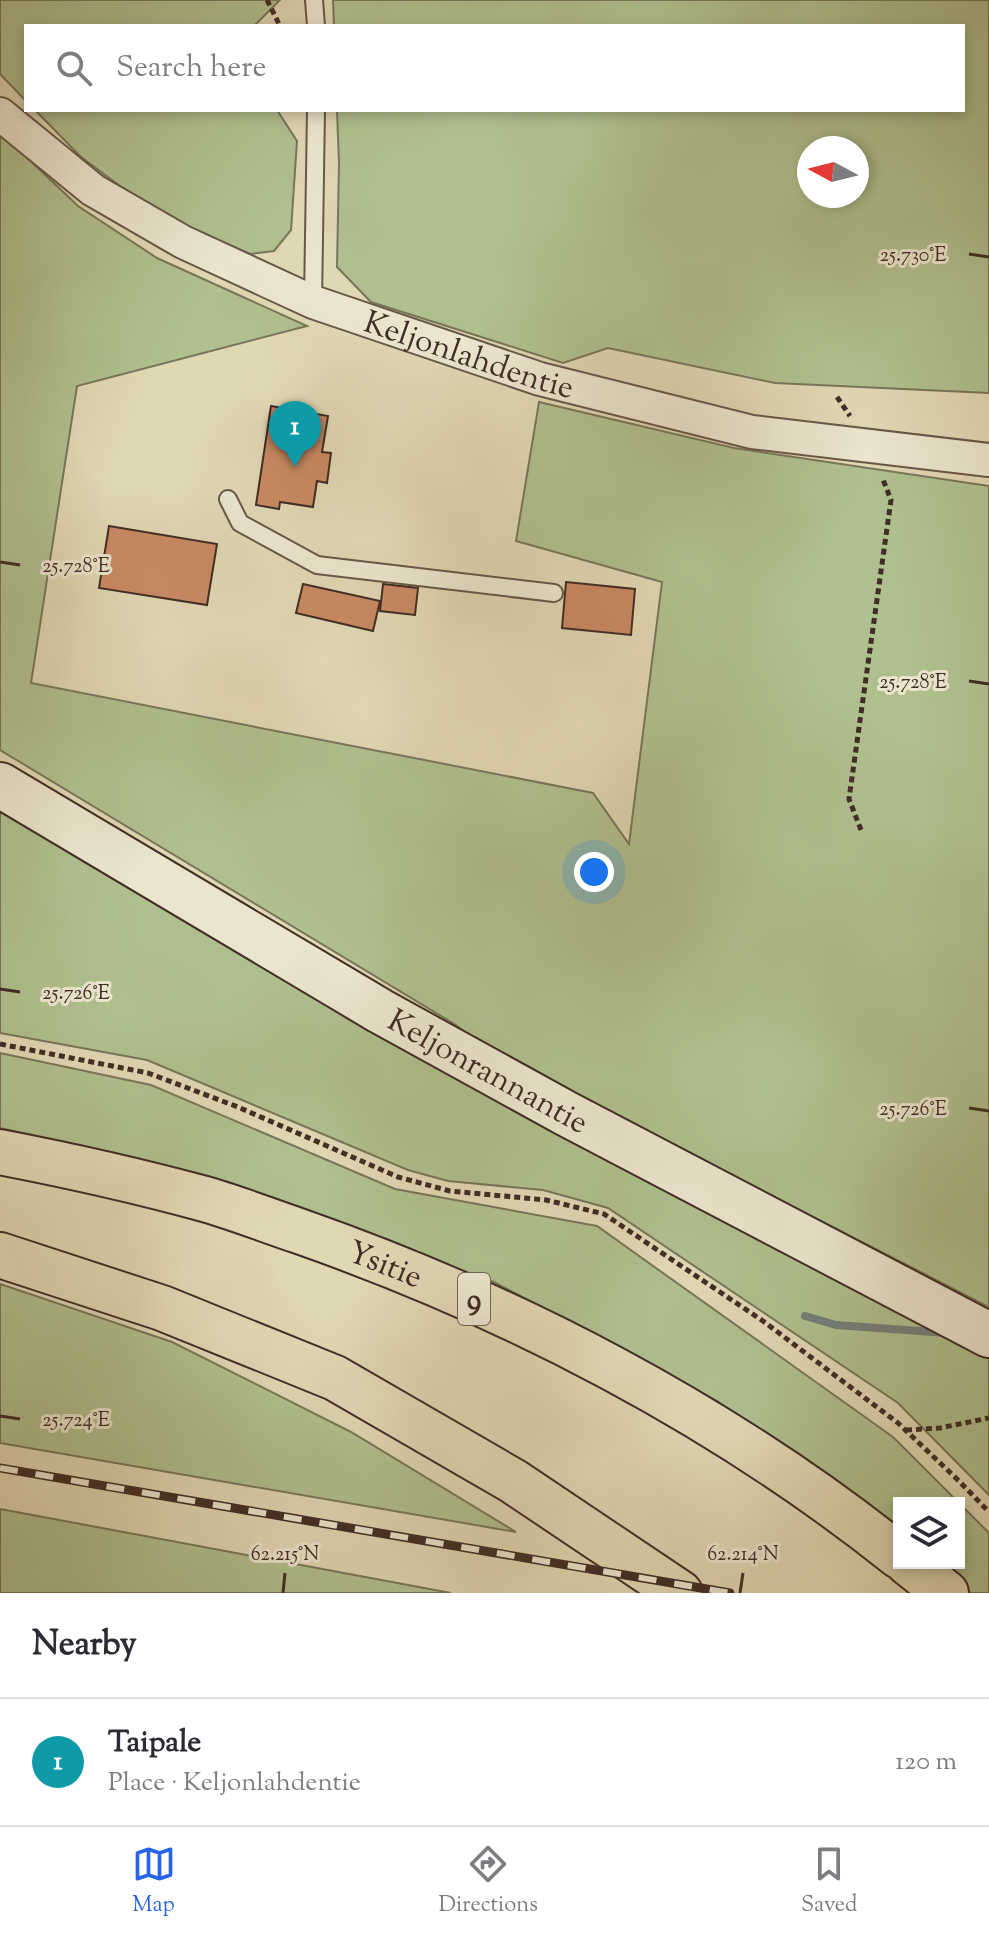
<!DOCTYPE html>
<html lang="en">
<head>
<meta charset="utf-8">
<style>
  body { margin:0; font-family:"Sorts Mill Goudy",serif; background:#f7f7f7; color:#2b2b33 }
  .controls { position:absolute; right:24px; bottom:24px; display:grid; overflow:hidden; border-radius:0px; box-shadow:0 4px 12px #0003 }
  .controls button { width:72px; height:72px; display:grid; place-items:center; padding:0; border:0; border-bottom:2px solid #e1e1e2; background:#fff; color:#2b2b33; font:40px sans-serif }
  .compass { position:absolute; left:797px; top:136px; width:72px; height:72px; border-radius:50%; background:#fff; box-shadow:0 4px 12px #0003; rotate:277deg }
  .you { position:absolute; left:594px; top:872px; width:28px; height:28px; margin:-20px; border:6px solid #fff; border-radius:50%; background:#1a73e8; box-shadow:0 0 0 12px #1a73e833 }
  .badge { display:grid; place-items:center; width:52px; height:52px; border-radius:50%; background:#2563eb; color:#fff; font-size:26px; font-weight:700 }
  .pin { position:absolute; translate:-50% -66px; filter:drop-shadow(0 2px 4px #0008) }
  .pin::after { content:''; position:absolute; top:42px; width:28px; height:24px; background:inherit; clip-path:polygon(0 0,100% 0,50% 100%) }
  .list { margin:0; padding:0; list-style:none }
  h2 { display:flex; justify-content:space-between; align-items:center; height:104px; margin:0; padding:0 32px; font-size:34px }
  h2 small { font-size:26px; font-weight:400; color:#7c7c81 }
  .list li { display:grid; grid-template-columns:52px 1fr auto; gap:24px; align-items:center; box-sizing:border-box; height:128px; padding:0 32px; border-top:2px solid #e1e1e2 }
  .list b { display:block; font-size:30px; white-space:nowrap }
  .list p { margin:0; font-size:26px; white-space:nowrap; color:#7c7c81 }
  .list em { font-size:26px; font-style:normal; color:#7c7c81 }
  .icon { flex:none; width:44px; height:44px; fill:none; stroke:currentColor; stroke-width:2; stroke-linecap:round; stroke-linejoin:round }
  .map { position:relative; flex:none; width:989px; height:1593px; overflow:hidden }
  .search { position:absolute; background:#fff; box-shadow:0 4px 12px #0003; left:24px; right:24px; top:24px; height:88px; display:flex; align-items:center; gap:20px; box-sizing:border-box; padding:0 28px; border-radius:0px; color:#7c7c81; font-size:30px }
  .sheet { height:232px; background:#fff }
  nav { display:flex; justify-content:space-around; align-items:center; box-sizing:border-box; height:112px; border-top:2px solid #e1e1e2; background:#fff; font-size:22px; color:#7c7c81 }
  nav a { display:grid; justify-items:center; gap:4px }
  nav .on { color:#2563eb }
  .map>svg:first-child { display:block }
  .green { fill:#b0bf8e; stroke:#78765a; stroke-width:2; fill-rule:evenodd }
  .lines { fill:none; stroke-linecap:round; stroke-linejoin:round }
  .stream { stroke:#74807b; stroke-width:8 }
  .building { fill:#c88963; stroke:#402d25; stroke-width:2 }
  .lane-casing { stroke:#685848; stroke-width:20 }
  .street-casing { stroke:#685848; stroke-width:36 }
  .secondary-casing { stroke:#402d25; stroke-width:48 }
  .highway-casing { stroke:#402d25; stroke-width:48 }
  .path { stroke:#402d25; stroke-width:5; stroke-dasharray:6 4; stroke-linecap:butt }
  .lane { stroke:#ebe5ce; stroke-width:16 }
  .street { stroke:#ebe5ce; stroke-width:32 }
  .secondary { stroke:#ebe5ce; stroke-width:44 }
  .highway { stroke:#e0d7b3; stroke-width:44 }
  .rail-casing { stroke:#402d25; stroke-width:9 }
  .rail { stroke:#ebe5ce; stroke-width:6; stroke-dasharray:18; stroke-linecap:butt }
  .ticks { fill:none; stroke:#402d25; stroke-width:3 }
  .labels { text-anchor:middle; stroke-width:6; stroke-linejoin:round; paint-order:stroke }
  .shield { fill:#ebe5ce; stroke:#736458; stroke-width:2 }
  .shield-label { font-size:30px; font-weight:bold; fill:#402d25 }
  .street-label { font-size:32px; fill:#402d25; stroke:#ebe5ce }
  .ticks-label { font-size:20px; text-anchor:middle; fill:#402d25; stroke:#ebe5ce; stroke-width:6; stroke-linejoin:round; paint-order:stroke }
</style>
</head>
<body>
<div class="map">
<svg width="989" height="1593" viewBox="0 0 989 1593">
  <rect width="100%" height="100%" fill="#e0d7b3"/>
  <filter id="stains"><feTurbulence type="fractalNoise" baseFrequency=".0025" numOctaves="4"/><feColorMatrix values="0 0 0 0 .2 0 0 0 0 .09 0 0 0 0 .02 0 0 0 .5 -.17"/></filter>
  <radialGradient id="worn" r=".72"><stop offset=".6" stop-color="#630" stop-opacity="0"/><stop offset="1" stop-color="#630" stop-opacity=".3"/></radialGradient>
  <!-- green -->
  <path class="green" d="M0,0H280L254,26H26V101L0,74Z
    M333,0H989V393L775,383L608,348L563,363L371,302L337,267L339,164L337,110H963V26H334ZM809,148H857V196H809Z
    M35,110H277L297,141L291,230L274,251L250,254L159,215L81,157Z
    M0,132L78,206L157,258L307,326L77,386L31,683L593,793L629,844L662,582L516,541L539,402L734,448L989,486V1307L489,1051L456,1025L0,750Z
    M0,803L989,1357V1495L898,1403L608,1208L543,1190L448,1181L408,1170L147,1060L0,1033Z
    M0,1053L151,1085L395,1189L597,1226L893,1437L989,1533V1593H971L931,1563H959V1503H899V1539L717,1401L494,1282L146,1162L0,1128Z
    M0,1284L172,1342L351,1432L516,1532L0,1443Z
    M0,1509L451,1593H0Z"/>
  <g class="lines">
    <!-- stream -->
    <path class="stream" d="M805,1316L836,1325L947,1333"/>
  </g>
  <!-- building -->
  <path class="building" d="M271,406L328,416L322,452L331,453L327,483L317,481L313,507L280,502L279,509L256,505Z
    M109,526L217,544L207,605L99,588Z
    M566,582L635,589L631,635L562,628Z
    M303,584L380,601L373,631L296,613Z
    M383,584L418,588L415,615L380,611Z"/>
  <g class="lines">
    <defs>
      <path id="lane" d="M314,0L316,26
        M313,302L316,110
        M228,499L240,523L317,565L554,593"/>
      <g id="street">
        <path id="s1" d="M0,114L93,190L183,242L313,302L540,379L752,432L989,460"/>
      </g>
      <g id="secondary">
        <path id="s2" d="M0,785L380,1011L567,1114L989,1335"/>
      </g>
      <g id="highway">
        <path id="s3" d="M0,1152C67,1165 135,1180 201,1198C234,1207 266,1220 299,1231C513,1306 721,1414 899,1556"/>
        <path d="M0,1255L162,1308L335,1378L513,1481L680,1593"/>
        <path d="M908,1563L946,1593"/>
      </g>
    </defs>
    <!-- lane casing -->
    <use href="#lane" class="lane-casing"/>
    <!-- street casing -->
    <use href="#street" class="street-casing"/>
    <!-- secondary casing -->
    <use href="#secondary" class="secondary-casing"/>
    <!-- highway casing -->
    <use href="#highway" class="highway-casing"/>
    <!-- path -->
    <path class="path" d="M267,0L280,26
      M837,397L850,416
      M861,830L849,799L891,500L882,477
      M0,1044L148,1073L238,1107L398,1177L450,1191L546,1200L604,1214L763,1321L898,1423L959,1481L989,1512
      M906,1430L940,1428L989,1418"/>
    <!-- lane -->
    <use href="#lane" class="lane"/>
    <!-- street -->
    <use href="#street" class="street"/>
    <!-- secondary -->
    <use href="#secondary" class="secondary"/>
    <!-- highway -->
    <use href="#highway" class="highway"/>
    <defs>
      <path id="rail" d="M0,1468L730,1593"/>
    </defs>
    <!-- rail casing -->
    <use href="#rail" class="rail-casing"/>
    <!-- rail -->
    <use href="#rail" class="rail"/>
  </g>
  <!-- ticks -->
  <path class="ticks" d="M969,254L989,257M0,562L20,565M969,681L989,684M0,989L20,992M969,1108L989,1111M0,1416L20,1419M283,1593L285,1573M740,1593L743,1573"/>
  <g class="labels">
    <!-- shield labels -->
    <rect class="shield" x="458" y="1273" width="32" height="52" rx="6"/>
    <g class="shield-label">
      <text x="474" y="1309">9</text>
    </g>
    <!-- street labels -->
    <g class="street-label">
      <text dy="11" stroke="none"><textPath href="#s1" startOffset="532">Keljonlahdentie</textPath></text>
      <text dy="11" stroke="none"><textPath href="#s2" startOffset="566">Keljonrannantie</textPath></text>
      <text dy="11" stroke="none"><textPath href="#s3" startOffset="402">Ysitie</textPath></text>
    </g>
  </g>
  <g class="ticks-label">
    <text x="913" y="261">25.730°E</text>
    <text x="76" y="572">25.728°E</text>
    <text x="913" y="688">25.728°E</text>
    <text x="76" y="999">25.726°E</text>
    <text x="913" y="1115">25.726°E</text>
    <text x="76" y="1426">25.724°E</text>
    <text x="285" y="1560">62.215°N</text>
    <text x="743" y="1560">62.214°N</text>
  </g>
  <rect width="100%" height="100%" filter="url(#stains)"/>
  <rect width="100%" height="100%" fill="url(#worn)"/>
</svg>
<div class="controls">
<button><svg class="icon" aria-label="layers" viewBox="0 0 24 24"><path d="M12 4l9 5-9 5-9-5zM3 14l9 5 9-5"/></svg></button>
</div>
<svg class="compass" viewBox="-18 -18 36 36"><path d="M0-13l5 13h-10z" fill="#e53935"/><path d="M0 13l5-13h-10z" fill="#7c7c81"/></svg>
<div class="you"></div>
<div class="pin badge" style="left:295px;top:467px;background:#0f9aa8">1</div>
<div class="search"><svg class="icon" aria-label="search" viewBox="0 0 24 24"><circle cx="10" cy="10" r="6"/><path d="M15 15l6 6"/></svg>Search here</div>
</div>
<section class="sheet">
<h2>Nearby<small></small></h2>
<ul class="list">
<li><span class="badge" style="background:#0f9aa8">1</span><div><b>Taipale</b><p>Place · Keljonlahdentie</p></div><em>120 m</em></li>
</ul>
</section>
<nav>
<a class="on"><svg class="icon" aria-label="map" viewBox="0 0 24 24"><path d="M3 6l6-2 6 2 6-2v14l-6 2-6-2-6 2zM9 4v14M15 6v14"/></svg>Map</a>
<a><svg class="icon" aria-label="directions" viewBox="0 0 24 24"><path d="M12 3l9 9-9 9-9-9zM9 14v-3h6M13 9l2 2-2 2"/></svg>Directions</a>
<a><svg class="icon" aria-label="saved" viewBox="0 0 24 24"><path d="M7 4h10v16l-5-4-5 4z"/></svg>Saved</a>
</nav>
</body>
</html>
